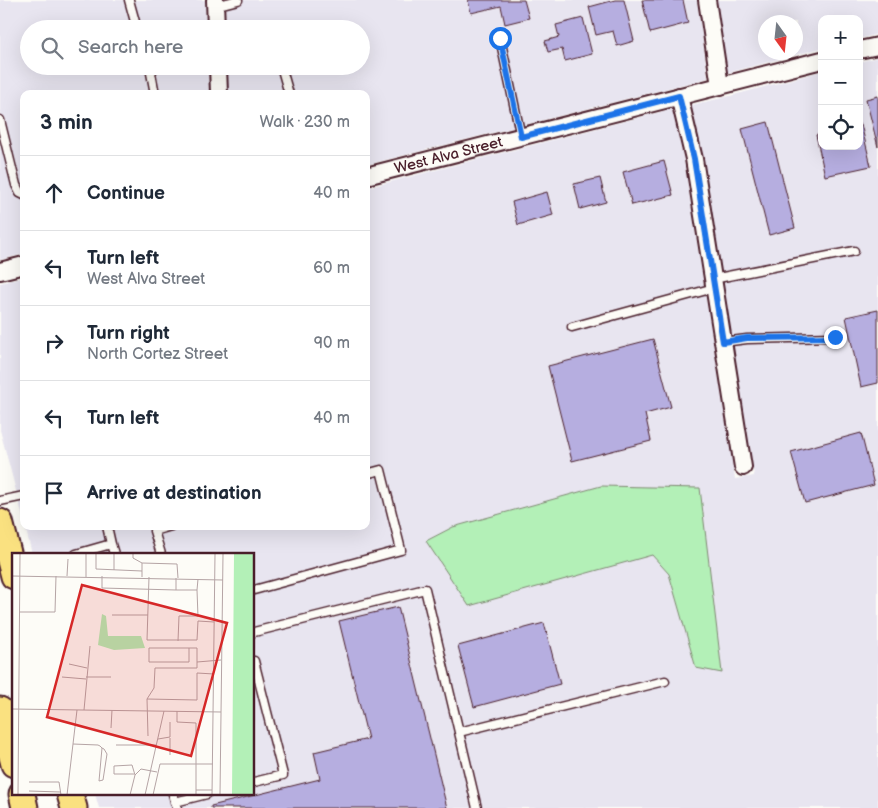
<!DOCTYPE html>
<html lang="en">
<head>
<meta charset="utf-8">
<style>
  body { margin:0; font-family:"Balsamiq Sans",sans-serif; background:#f6f6f7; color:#1f2937 }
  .controls { position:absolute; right:15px; top:15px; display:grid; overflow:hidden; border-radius:10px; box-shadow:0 5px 20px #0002 }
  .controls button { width:45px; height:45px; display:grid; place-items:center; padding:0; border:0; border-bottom:1px solid #e0e1e3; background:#fff; color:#1f2937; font:25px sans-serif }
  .compass { position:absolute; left:758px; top:15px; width:45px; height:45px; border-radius:50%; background:#fff; box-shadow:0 5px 20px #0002; rotate:165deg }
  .stop { position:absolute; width:15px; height:15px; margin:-11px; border:4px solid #1a73e8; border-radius:50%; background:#fff }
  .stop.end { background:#1a73e8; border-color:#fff; box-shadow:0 1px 5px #0008 }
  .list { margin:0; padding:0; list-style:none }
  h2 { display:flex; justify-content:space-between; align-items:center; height:65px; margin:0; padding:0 20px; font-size:21px }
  h2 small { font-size:16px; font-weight:400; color:#747a83 }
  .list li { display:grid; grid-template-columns:32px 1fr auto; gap:15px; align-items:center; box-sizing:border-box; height:75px; padding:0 20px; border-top:1px solid #e0e1e3 }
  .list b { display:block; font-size:19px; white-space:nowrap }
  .list p { margin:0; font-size:16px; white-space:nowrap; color:#747a83 }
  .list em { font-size:16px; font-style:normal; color:#747a83 }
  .icon { flex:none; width:28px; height:28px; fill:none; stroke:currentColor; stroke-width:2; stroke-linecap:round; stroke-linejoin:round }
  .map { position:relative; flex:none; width:878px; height:808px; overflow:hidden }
  .search { position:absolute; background:#fff; box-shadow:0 5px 20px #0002; left:20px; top:20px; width:350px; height:55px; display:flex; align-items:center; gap:12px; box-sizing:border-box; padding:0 18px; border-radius:28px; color:#747a83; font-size:19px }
  .panel { position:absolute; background:#fff; box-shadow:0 5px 20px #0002; left:20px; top:90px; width:350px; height:440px; border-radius:10px }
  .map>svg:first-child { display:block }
  .built { fill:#e8e5f0; fill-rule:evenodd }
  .green { fill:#b3f0b7; stroke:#7e8871 }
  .building { fill:#b6aee0; stroke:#4a1f2b }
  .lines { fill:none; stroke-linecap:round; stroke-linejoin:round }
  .lane-casing { stroke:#4a1f2b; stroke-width:11 }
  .street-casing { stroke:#4a1f2b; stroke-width:20 }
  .primary-casing { stroke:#4a1f2b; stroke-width:29 }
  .lane { stroke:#fdfcf7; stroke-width:8 }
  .street { stroke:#fdfcf7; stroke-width:16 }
  .primary { stroke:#fae180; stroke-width:25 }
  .route { stroke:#1a73e8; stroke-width:6 }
  .labels { text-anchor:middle; stroke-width:4; stroke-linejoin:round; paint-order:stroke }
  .street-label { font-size:15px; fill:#4a1f2b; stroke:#fdfcf7 }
  .inset-road { fill:none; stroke:#b5a4a5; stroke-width:1 }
  .view { fill:#d62828; fill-opacity:0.15; stroke:#d62828; stroke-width:2.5 }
  .inset-edge { fill:none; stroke:#4a1f2b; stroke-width:2.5 }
</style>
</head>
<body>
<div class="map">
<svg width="878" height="808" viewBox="0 0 878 808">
  <rect width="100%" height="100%" fill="#fdfcf7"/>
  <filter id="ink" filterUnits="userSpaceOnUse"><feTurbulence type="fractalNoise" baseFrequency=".02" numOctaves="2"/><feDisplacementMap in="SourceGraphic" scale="10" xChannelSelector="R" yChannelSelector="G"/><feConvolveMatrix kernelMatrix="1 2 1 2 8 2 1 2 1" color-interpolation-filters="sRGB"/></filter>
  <g filter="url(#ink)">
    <!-- built -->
    <path class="built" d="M0,0H205L206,29H29V66H208L209,94H24V254L0,260Z
      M225,0H697L708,78L366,165V94H228L227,66H361V29H226Z
      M716,0H878V34L859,39V19H822V48L727,73ZM766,22H796V52H766Z
      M878,57V808H99L95,794H254V554H32L25,526H366V188L672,109L684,161L735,479L754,476L703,158L691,105L730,96L822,71V146H859V62ZM601,486L700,488L696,668L669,574L652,555L426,541L453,527Z
      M24,277V521L0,430V283Z"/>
    <!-- green -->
    <path class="green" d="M601,486L700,488L722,673L696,668L669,574L652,555L469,606L426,541L453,527Z"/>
    <!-- building -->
    <path class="building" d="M468,0H524L529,18L505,24L501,6L471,13Z
      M615,0H624L634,41L617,46L613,31L596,35L589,7Z
      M642,0H683L688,23L650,33Z
      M583,18L592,54L565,61L562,49L548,52L545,41L559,37L556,25Z
      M878,96V147L866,99Z
      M768,122L795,228L769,235L742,129Z
      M861,124L871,166L825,176L816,135L822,133V146H859V125Z
      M664,161L673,195L632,205L623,172Z
      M600,178L606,202L580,209L574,184Z
      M547,192L553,215L518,225L512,202Z
      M878,310V383L861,387L846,317Z
      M653,339L671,407L645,414L651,441L572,461L548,366Z
      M861,433L874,485L805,503L791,452Z
      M398,607L447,808H211V806L320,779L314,752L368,739L339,621Z
      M544,623L560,684L474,707L458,646Z"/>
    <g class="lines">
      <defs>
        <path id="lane" d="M129,0L137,29
          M215,6L238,0
          M500,38L521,137
          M155,66L151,73L155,94
          M281,66L289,94
          M0,120L16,185L20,193L24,195
          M713,279L854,251
          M572,327L714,288
          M723,342L747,339L835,337
          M0,501L24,496
          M111,544L114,554
          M76,554L111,544L107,526
          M161,554L154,531L171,526
          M254,590L401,550L381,470L366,474
          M254,632L425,589L477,808
          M254,661L283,775L254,782
          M459,732L665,681
          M173,794L177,808
          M175,802L207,794"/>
        <g id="street">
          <path d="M215,0L216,29"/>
          <path d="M707,0L720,86"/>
          <path d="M859,50L878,46"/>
          <path d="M218,66L219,94"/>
          <path d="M679,96L694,159L743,467"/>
          <path id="s1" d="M366,176L822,60"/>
          <path d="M0,271L24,265"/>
        </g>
        <path id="primary" d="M0,522L14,576
          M0,710L14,764
          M22,794L25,808
          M70,794L74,808"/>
      </defs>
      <!-- lane casing -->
      <use href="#lane" class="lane-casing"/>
      <!-- street casing -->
      <use href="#street" class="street-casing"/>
      <!-- primary casing -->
      <use href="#primary" class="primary-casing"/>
      <!-- lane -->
      <use href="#lane" class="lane"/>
      <!-- street -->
      <use href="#street" class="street"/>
      <!-- primary -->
      <use href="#primary" class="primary"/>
    </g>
  </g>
  <g class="lines" filter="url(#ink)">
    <!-- route -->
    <path class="route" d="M500,38L521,137L679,96L694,159L723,342L747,338L835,337"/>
  </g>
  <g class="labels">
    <!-- street labels -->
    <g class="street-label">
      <text dy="5" stroke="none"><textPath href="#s1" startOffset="85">West Alva Street</textPath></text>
    </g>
  </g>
  <!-- overview -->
  <g transform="translate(12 553)">
    <rect width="242" height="242" fill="#fdfcf7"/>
    <path d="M222,1H242V242H220ZM90,61L94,63L96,83H129L133,95L102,97L86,92Z" fill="#b3f0b7"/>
    <path class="inset-road" d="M84,1V16L130,18M121,1V5L130,10V24M130,10L165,11L166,25M102,17V1M0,23L211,27M55,23L56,6M90,23V35L164,37M74,24V1M137,24L135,87H185L186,68L202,69M164,25V37H185L186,26M185,37L186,64M8,59H43L44,23M100,62H136M166,88L167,63H186M177,95V109H137V95H185V109M57,111L75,115M202,121L185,120V147L135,146L142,135L143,115H185V109L209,107M50,124L74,126M74,124H99M135,146L136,183M0,156L209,159M72,157L78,93M165,158V169L184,170V242M99,175L100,157M158,185V202M146,186L158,184V169M61,191L86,192L88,193L90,195L92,196L95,201L91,227L87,228L90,195M104,192H144M122,221H102V213L120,212L123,222M17,229H47L49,242M184,237H200M17,238L49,239M6,242L8,1M55,242L65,157M118,242L123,222L129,216L145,219M133,242L152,158M141,242L148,211H201M200,242L203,1M208,242L211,1"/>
    <path class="view" d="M70,32L215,70L179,203L35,164Z"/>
    <rect width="242" height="242" class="inset-edge"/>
  </g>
</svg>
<div class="controls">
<button>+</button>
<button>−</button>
<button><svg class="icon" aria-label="locate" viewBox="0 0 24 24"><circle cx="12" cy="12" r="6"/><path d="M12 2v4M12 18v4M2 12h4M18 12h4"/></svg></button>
</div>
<svg class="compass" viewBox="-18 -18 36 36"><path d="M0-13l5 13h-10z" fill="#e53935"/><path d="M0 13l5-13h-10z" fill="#747a83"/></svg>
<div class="stop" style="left:500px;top:38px"></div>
<div class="stop end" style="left:835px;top:337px"></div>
<div class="search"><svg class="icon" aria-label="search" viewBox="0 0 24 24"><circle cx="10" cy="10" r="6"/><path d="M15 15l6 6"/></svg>Search here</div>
<section class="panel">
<h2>3 min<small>Walk · 230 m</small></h2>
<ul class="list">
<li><svg class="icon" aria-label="ahead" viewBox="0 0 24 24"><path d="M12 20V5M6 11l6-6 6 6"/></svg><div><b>Continue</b></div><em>40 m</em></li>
<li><svg class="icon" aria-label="left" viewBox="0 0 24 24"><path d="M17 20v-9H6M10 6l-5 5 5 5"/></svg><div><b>Turn left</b><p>West Alva Street</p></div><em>60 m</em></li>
<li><svg class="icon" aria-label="right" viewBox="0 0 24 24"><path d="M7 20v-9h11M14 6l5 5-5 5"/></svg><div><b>Turn right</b><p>North Cortez Street</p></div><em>90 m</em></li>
<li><svg class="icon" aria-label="left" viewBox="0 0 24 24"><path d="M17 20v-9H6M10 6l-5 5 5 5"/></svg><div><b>Turn left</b></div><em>40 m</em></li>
<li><svg class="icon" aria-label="arrive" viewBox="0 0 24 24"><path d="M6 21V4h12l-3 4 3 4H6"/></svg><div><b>Arrive at destination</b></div></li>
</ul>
</section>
</div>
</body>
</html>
